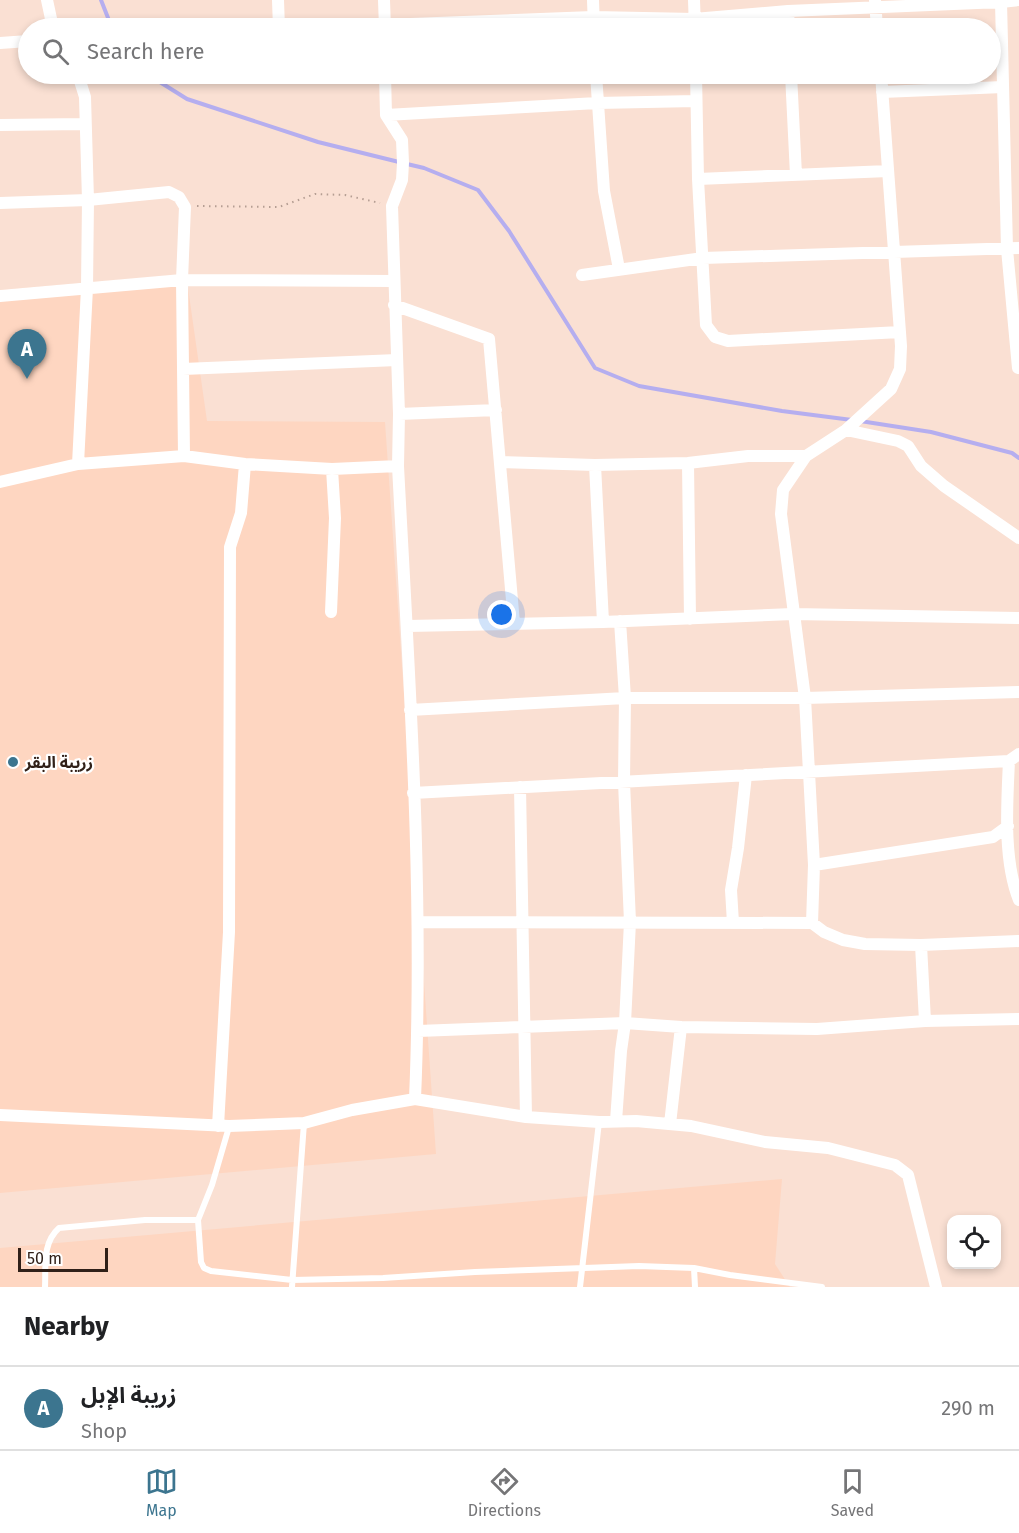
<!DOCTYPE html>
<html lang="en">
<head>
<meta charset="utf-8">
<style>
  body { margin:0; font-family:"Fira Sans","Noto Sans Arabic",sans-serif; background:#f2f2f2; color:#202124 }
  .controls { position:absolute; right:18px; bottom:18px; display:grid; overflow:hidden; border-radius:12px; box-shadow:0 3px 9px #0003 }
  .controls button { width:54px; height:54px; display:grid; place-items:center; padding:0; border:0; border-bottom:2px solid #e0e0e0; background:#fff; color:#202124; font:30px sans-serif }
  .scale { position:absolute; left:18px; bottom:15px; width:90px; box-sizing:border-box; padding-left:6px; border:3px solid #302018; border-top:0; font-size:16px; line-height:21px; white-space:nowrap; color:#302018; -webkit-text-stroke:4px #fff; paint-order:stroke }
  .you { position:absolute; left:502px; top:615px; width:21px; height:21px; margin:-15px; border:4px solid #fff; border-radius:50%; background:#1a73e8; box-shadow:0 0 0 9px #1a73e833 }
  .badge { display:grid; place-items:center; width:39px; height:39px; border-radius:50%; background:#3c758f; color:#fff; font-size:20px; font-weight:700 }
  .pin { position:absolute; translate:-50% -50px; filter:drop-shadow(0 2px 3px #0008) }
  .pin::after { content:''; position:absolute; top:32px; width:21px; height:18px; background:inherit; clip-path:polygon(0 0,100% 0,50% 100%) }
  .list { margin:0; padding:0; list-style:none }
  h2 { display:flex; justify-content:space-between; align-items:center; height:78px; margin:0; padding:0 24px; font-size:26px }
  h2 small { font-size:20px; font-weight:400; color:#757577 }
  .list li { display:grid; grid-template-columns:39px 1fr auto; gap:18px; align-items:center; box-sizing:border-box; height:84px; padding:0 24px; border-top:2px solid #e0e0e0 }
  .list b { display:block; font-size:22px; white-space:nowrap }
  .list p { margin:0; font-size:20px; white-space:nowrap; color:#757577 }
  .list em { font-size:20px; font-style:normal; color:#757577 }
  .icon { flex:none; width:33px; height:33px; fill:none; stroke:currentColor; stroke-width:2; stroke-linecap:round; stroke-linejoin:round }
  .map { position:relative; flex:none; width:1019px; height:1287px; overflow:hidden }
  .search { position:absolute; background:#fff; box-shadow:0 3px 9px #0003; left:18px; right:18px; top:18px; height:66px; display:flex; align-items:center; gap:15px; box-sizing:border-box; padding:0 21px; border-radius:33px; color:#757577; font-size:22px }
  .sheet { height:162px; background:#fff }
  nav { display:flex; justify-content:space-around; align-items:center; box-sizing:border-box; height:84px; border-top:2px solid #e0e0e0; background:#fff; font-size:16px; color:#757577 }
  nav a { display:grid; justify-items:center; gap:3px }
  nav .on { color:#3c758f }
  .map>svg:first-child { display:block }
  .built { fill:#fed6c1 }
  .lines { fill:none; stroke-linecap:round; stroke-linejoin:round }
  .stream { stroke:#b5aeef; stroke-width:4 }
  .path { stroke:#b59e93; stroke-width:2; stroke-dasharray:1.5 4.5; stroke-linecap:butt }
  .service { stroke:#fff; stroke-width:6 }
  .minor { stroke:#fff; stroke-width:12 }
  .poi-dot { fill:#3c758f; stroke:#fff; stroke-width:2 }
  .labels { text-anchor:middle; stroke-width:4.5; stroke-linejoin:round; paint-order:stroke }
  .poi-label { font-size:16px; font-weight:bold; fill:#302018; stroke:#fff; text-anchor:start }
</style>
</head>
<body>
<div class="map">
<svg width="1019" height="1287" viewBox="0 0 1019 1287">
  <rect width="100%" height="100%" fill="#fae0d3"/>
  <!-- built -->
  <path class="built" d="M186,274L207,421L385,422L436,1154L0,1193V290Z
    M782,1179L775,1264L790,1287H0V1248Z"/>
  <g class="lines">
    <!-- stream -->
    <path class="stream" d="M101,0L112,28
      M147,74L187,99L318,142L399,162
      M407,164L424,168L478,190L509,231L595,368L639,386L782,411L852,420
      M860,421L931,432L1012,453L1019,458"/>
    <!-- path -->
    <path class="path" d="M197,206L279,207L315,194L345,195L380,203"/>
    <!-- service -->
    <path class="service" d="M229,1127L212,1185L198,1220L201,1262L204,1268L211,1271L292,1280L383,1278L475,1272L639,1266L694,1268L730,1275L822,1287
      M694,1268L695,1287
      M45,1287C46,1266 42,1243 59,1228L145,1220H198
      M292,1287L304,1123
      M580,1287L599,1122"/>
    <!-- minor -->
    <path class="minor" d="M47,0L53,28
      M278,0L279,28
      M384,0L385,28
      M593,0L594,28
      M694,0L695,28
      M875,0L877,28
      M788,11L789,28
      M304,28L593,17L694,19L788,11L1001,2V0
      M0,43L28,41
      M75,74L80,81L85,97L88,200L87,288L78,464
      M385,74L386,115L402,140L403,163L402,180L392,206L399,414L398,466C409,677 424,888 415,1099
      M596,74L604,191L619,269
      M696,74L698,179L706,325L715,337L728,341L900,332
      M791,74L796,175
      M882,92L1003,87
      M386,115L597,103L696,101
      M0,125L85,124
      M698,179L888,171
      M0,203L88,200L169,192L179,197L185,207L182,280L184,456
      M582,275L703,258L1019,248
      M0,296L182,280L394,281
      M394,305L489,339L514,623
      M1018,368L1007,249L1001,2L1019,0
      M183,369L397,360
      M399,414L496,410
      M846,430L898,441L908,446L921,466L944,486L1019,538
      M501,462L595,465L688,463L748,456H806
      M688,463L690,619
      M595,465L603,622
      M0,482L78,464L184,456L245,464L332,469L398,466
      M331,612L335,518L332,469
      M407,626L603,622L793,614L1019,618
      M410,710L625,698H805L1019,692
      M1009,761C1007,804 1003,860 1019,900
      M520,787L526,1117
      M413,793L1009,761L1019,754
      M814,865L993,837L1008,826
      M418,922L812,923L824,932L843,940L865,944L921,945L1019,941
      M733,923L731,890L738,848L746,775
      M812,923L814,865L805,698L781,514L783,490L806,456L846,430L891,389L900,369L901,346L881,74
      M921,945L925,1021
      M418,1031L625,1023L681,1027L817,1029L925,1021L1019,1019
      M0,1115L229,1126L304,1123L352,1110L415,1099L526,1117L599,1122L636,1121L691,1126L765,1142L828,1148L895,1165L908,1175L936,1287
      M616,1121L621,1051L625,1023L630,922L624,782L625,698L620,621
      M670,1124L681,1027
      M218,1126L229,932L230,547L241,513L245,464"/>
  </g>
  <!-- markers -->
  <circle class="poi-dot" cx="13" cy="762" r="6"/>
  <g class="labels">
    <!-- poi labels -->
    <g class="poi-label">
      <text x="25" y="768">زريبة البقر</text>
    </g>
  </g>
</svg>
<div class="controls">
<button><svg class="icon" aria-label="locate" viewBox="0 0 24 24"><circle cx="12" cy="12" r="6"/><path d="M12 2v4M12 18v4M2 12h4M18 12h4"/></svg></button>
</div>
<div class="scale">50 m</div>
<div class="you"></div>
<div class="pin badge" style="left:27px;top:379px">A</div>
<div class="search"><svg class="icon" aria-label="search" viewBox="0 0 24 24"><circle cx="10" cy="10" r="6"/><path d="M15 15l6 6"/></svg>Search here</div>
</div>
<section class="sheet">
<h2>Nearby<small></small></h2>
<ul class="list">
<li><span class="badge">A</span><div><b>زريبة الإبل</b><p>Shop</p></div><em>290 m</em></li>
</ul>
</section>
<nav>
<a class="on"><svg class="icon" aria-label="map" viewBox="0 0 24 24"><path d="M3 6l6-2 6 2 6-2v14l-6 2-6-2-6 2zM9 4v14M15 6v14"/></svg>Map</a>
<a><svg class="icon" aria-label="directions" viewBox="0 0 24 24"><path d="M12 3l9 9-9 9-9-9zM9 14v-3h6M13 9l2 2-2 2"/></svg>Directions</a>
<a><svg class="icon" aria-label="saved" viewBox="0 0 24 24"><path d="M7 4h10v16l-5-4-5 4z"/></svg>Saved</a>
</nav>
</body>
</html>
